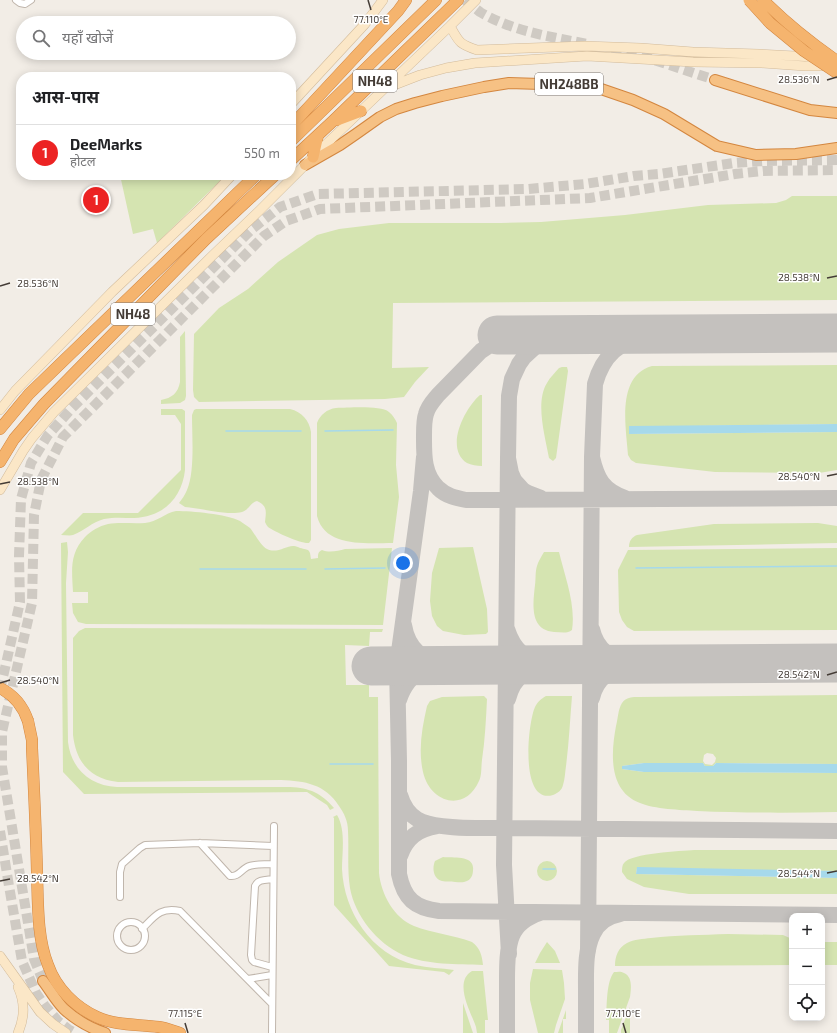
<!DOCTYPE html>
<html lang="hi">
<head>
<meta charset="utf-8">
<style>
  body { margin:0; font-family:"Exo 2","Noto Sans Devanagari",sans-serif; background:#f2f2f2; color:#202124 }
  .controls { position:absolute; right:12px; bottom:12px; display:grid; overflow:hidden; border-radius:8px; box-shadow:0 2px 10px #0003 }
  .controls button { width:36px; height:36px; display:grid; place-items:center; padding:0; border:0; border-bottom:1px solid #e0e0e0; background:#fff; color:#202124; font:20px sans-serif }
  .you { position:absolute; left:403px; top:563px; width:14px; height:14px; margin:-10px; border:3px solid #fff; border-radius:50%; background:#1a73e8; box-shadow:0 0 0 6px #1a73e833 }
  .badge { display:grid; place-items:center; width:26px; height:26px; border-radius:50%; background:#ec2323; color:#fff; font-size:13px; font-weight:700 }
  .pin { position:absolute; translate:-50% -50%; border:2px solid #fff; box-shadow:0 1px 4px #0006 }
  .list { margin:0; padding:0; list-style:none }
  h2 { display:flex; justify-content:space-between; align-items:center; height:52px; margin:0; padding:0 16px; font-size:17px }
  h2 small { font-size:13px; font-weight:400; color:#757577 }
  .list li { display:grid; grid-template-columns:26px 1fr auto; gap:12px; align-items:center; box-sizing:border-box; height:56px; padding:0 16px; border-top:1px solid #e0e0e0 }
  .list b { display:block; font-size:15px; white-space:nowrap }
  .list p { margin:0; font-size:13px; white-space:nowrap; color:#757577 }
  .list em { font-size:13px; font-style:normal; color:#757577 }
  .icon { flex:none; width:22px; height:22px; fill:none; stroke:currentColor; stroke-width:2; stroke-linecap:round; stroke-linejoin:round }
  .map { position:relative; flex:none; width:837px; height:1033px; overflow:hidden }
  .search { position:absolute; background:#fff; box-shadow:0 2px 10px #0003; left:16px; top:16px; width:280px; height:44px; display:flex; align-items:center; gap:10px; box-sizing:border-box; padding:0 14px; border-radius:22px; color:#757577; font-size:15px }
  .panel { position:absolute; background:#fff; box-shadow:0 2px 10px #0003; left:16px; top:72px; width:280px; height:108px; border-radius:16px }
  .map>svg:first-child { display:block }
  .green { fill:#d5e4b1; fill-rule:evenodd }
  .water { fill:#a6d9eb }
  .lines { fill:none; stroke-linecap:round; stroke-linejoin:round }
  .stream { stroke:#a6d9eb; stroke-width:1.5 }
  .taxiway { stroke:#c4c1be; stroke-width:16 }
  .runway { stroke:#c4c1be; stroke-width:39 }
  .trunk-tunnel { stroke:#cfcac3; stroke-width:10; stroke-dasharray:10 5; stroke-linecap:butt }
  .minor-casing { stroke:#c0b6ac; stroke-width:8 }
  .secondary-casing { stroke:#d2bb9b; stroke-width:10 }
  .trunk-casing { stroke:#d3863f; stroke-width:12 }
  .motorway-casing { stroke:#d3863f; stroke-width:12 }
  .minor { stroke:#fff; stroke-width:6 }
  .secondary { stroke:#fbe7c7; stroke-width:9 }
  .trunk { stroke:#f6c184; stroke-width:10 }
  .motorway { stroke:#f5b46e; stroke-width:11 }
  .motorway-bridge-casing { stroke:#d3863f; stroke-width:12; stroke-linecap:butt }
  .motorway-bridge { stroke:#f5b46e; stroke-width:11 }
  .ticks { fill:none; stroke:#443c36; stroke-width:1.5 }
  .labels { text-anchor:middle; stroke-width:3; stroke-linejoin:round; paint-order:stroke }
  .shield { fill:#fff; stroke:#7c7672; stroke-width:1 }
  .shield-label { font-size:13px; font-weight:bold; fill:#443c36 }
  .ticks-label { font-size:10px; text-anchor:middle; fill:#443c36; stroke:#fff; stroke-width:3; stroke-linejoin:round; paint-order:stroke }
</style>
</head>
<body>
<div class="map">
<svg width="837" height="1033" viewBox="0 0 837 1033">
  <rect width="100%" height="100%" fill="#f2ede6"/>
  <!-- green -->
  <path class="green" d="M120,175H226L157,243L153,229L133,234Z
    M792,196H837V300L393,303L392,368L429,367L415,382L404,397L385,399L199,402L194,397L193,390L194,334L219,308L248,289L278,262L317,235L339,229L389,223H501L541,222L625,215L708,205L776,203L786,200Z
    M185,331L186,396L185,400L180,403L161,404V400C172,398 178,393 180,382V337Z
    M837,365V424L629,427V434L837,432V470L819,473L715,472L636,463L631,460L628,455C626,427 616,376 652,366Z
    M562,367H567L568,371L556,458L553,461L549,458C545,436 535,402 547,383C550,377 555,373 559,368Z
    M480,395H482V466C477,466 471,465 467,463C444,448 465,408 480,395Z
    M336,408C348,408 380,405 389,412C393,415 395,419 397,423L396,465L399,497L393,543C367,543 325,548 317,516V423C320,415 327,409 336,408Z
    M161,409H182L185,411V470C182,498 163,517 134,518C124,518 114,517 104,519C92,522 84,531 73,535C70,536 65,535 61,535L83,513H138L181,470V424L175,415H161Z
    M196,409H290C302,412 309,420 311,432V540L309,543C301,544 275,532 268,527C267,526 266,524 265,522C266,512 268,506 257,501C250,503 249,510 242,512C228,516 201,508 185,507L179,503C182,499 185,495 187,490C195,472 192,435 192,415L194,410Z
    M176,511C192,511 226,514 240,521C243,523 247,526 250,528C255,534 261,546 267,549C277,554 287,545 294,546C296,546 298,547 300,548C309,550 310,549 311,559L318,558C318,554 318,552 322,550C329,553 338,551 345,549L392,548L383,625L86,624L78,622L73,613L72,603H88V592H73C72,571 69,554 85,537C91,531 99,526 108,524C120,522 133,524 145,523C157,522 165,513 176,511Z
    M818,523L837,526V543L629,547C629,541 632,537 637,535L714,524Z
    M67,542L68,552L66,583L68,742C71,769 91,786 117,787H290C310,788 321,793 334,808L330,810L327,805L307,792L84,794L63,772L61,543Z
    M473,547L487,609L488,632L486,634L464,635L443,631L437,626L432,616L430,601L432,573L439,548Z
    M837,548V630L634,631L627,627L622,620L619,612L618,570L628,550Z
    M544,552H559C565,577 576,605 572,630C567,634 561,632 554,632C529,630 533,603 535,585C536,579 535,572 537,566C538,562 541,557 544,552Z
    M85,628L383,629L382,632H370L369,646L345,645L346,685H369V697H378L379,873C381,894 394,918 414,926C432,933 453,935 472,942C480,948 482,955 483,965C457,964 427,965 403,955C377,943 355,916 350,888C347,869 349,850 348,831C348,821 344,813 339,806C325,784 305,781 281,780L118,782C90,779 76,762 73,735V638L79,631Z
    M837,695V764L716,763L713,766H705L703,763H644L622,766V769L644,772L837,773V812C790,813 743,813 697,811C681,810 654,809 640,803C608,791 611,753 616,726C618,719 618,709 622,703C626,697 633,697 639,697ZM707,753L713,754L716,758L715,762L712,765L705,764L703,761L704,755Z
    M484,696L487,699C486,719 485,740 482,760C481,767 482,775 479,781C465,813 430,803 423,772C418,750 422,728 427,706L430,701L442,697Z
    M546,696H572C570,720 569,743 566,766C565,772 565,779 563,785C562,790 558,793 553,795C519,805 528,722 535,707C538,701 541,699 546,696Z
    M337,815C346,830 342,852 342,869C344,912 371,954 415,965C428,968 441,968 454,970L449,975L444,972L389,966L334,905V818L333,817Z
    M694,850H837V871L637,868L636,874L837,878V894H689L644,887L627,879L622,872C622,869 622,865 624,863C631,853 681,851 694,850Z
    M443,857C453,858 475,855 473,870C473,875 471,879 467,881C463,883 459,882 455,882C451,881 446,882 442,881C433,879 432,868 435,861Z
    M537 871a10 10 0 1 1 20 0a10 10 0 1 1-20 0Z
    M728,934L783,935L792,939V965L615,966C615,956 618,948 627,943C634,939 643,939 651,938C677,935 702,935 728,934Z
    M547,942L555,951L560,963H535L540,953Z
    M822,942H837V965H822Z
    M533,969L562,970L564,983L565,999L556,1025L554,1033H538L530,1000V983Z
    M472,971H483L488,1020H485V1033H477L476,1027C471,1012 453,982 472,971Z
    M614,972C617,972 621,971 624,973C633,977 631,989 630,997L617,1033H609V1020H606C607,1007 606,982 614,972Z
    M463,1003L473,1033H463Z
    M630,1007V1033H621V1030Z
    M566,1010V1019H563V1033H558Z"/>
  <!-- water -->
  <path class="water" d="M837,424V432L629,434V426Z
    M644,763H703L705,766H713L716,763L837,764V773L644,772L622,769V766Z
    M637,867L837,871V878L636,874Z"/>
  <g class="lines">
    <!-- stream -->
    <path class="stream" d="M226,431H301
      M325,431L393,430
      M636,568L837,566
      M200,569H306
      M325,569L385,568
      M330,764H373
      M543,869H555"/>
    <!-- taxiway -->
    <path class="taxiway" d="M517,334L502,338L487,347L481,351L438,395C433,401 428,406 426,414C424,420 424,428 424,435C424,454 423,474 438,488C446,496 456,498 466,500L837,498
      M424,457L421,491L397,666L399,761V874C404,899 415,908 439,911L837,915
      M508,458L504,865L509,954
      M541,498L528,493L523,490L514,480L511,473L508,458L509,396L512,379L519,364L524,357L537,345L558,334
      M625,498C603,490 597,479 592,457L595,384C603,355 619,342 648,334
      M404,625C408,650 424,661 447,666
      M507,629C514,651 526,660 548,665
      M592,629C597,651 612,659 632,664
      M592,698C597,676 613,669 633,664
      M508,699C514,675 528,669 550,665
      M399,700C403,687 412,674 425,669C430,667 436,667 441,666
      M400,795C403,805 407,813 417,819C433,830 484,828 505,828L837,831
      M400,856C406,838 418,829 437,826
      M588,951L592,457
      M507,1033C507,1015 507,997 507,980C507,966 507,948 512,936C517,924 528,917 540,913
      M586,1033C586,1018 586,1004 586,989C586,972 585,950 593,934C598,923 608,916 620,914"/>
    <!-- runway -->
    <path class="runway" d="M497,335L837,333
      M371,666L837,663"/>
    <!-- trunk-tunnel -->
    <path class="trunk-tunnel" d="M465,0C470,4 475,8 480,12C512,31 551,37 588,44
      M612,49L639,55L715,80
      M0,690L20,602L19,556L21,499L31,463L48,435L72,408L252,229L280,207L318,194L528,189L585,184L634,176L659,174L734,163L762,161L837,160
      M0,831L9,886L22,961L36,993L45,1006L58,1021L68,1029L75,1033
      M43,981L34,959L2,767V732L32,603L34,515L41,480L63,437L264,236L286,221L320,209L590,198L735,174L763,171L837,170"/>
    <defs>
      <path id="minor" d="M16,0L20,3L25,4L31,0
        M200,843L230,876C238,877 240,871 247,867C254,863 265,865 273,864
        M120,897V872L122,864L140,848L145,845L200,843L273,846
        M117 936a14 14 0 1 1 28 0a14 14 0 1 1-28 0Z
        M142,929C155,916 160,907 180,911L272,1004
        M272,967L254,962L252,960L251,955L255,886C258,879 266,880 273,879
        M248,979L272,975
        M272,1033L274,826"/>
      <path id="secondary" d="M450,26C459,42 459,44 477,50L585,46L641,48L693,52L759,54L814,57
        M389,87L420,75L446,68L475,63L587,56L693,62L762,63L805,66H828
        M291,104L365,24L383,0
        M0,410L15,391L112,292L204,205L232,175
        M0,490L23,451L32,438L54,412L212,256L259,211L322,148L450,26L476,0
        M0,956L40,1012L53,1024L66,1033
        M18,987C25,1002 25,1017 18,1033"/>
      <path id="trunk" d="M715,80L810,110L837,113
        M305,165L340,145L356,134L380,117L396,109L415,103L442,96L484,87L509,83L572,85L601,89L633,100L664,114L717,146L756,155L796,154L837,148
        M43,981C50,990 56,1001 64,1009C76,1020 90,1028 105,1033"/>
      <path id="motorway" d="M337,120L361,111
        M291,126L398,11L406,0
        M291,141L436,0
        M313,157L318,135
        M291,160L333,121L458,0
        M0,429L29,394L256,175
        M0,462L14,439L44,404L206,239L275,175
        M28,721L32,740V748C34,789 36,831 37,872C38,902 37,938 48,965C56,988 75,1007 97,1017C116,1026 139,1024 159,1027C166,1028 173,1031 180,1033"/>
    </defs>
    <!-- minor casing -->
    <use href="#minor" class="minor-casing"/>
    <!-- secondary casing -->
    <use href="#secondary" class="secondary-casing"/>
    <!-- trunk casing -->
    <use href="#trunk" class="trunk-casing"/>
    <!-- motorway casing -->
    <use href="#motorway" class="motorway-casing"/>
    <!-- minor -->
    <use href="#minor" class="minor"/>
    <!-- secondary -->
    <use href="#secondary" class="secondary"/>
    <!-- trunk -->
    <use href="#trunk" class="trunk"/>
    <!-- motorway -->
    <use href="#motorway" class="motorway"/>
    <defs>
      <path id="motorway-bridge" d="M749,0L770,23L804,51L837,73
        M763,0C786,23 811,43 837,61
        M0,688C14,695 23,706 28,721"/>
    </defs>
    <!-- motorway-bridge casing -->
    <use href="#motorway-bridge" class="motorway-bridge-casing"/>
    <!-- motorway-bridge -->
    <use href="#motorway-bridge" class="motorway-bridge"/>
  </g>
  <!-- ticks -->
  <path class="ticks" d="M368,0L371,10M827,80L837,77M827,278L837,276M0,286L10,283M827,476L837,474M0,484L10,482M827,675L837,672M0,683L10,680M827,873L837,871M0,881L10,879M185,1023L188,1033M623,1023L626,1033"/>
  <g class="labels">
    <!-- shield labels -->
    <g class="shield">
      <rect x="353" y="70" width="44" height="22" rx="3"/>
      <rect x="535" y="73" width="68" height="22" rx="3"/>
      <rect x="111" y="303" width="44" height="22" rx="3"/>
    </g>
    <g class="shield-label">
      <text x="375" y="86">NH48</text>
      <text x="569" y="89">NH248BB</text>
      <text x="133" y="319">NH48</text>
    </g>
  </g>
  <g class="ticks-label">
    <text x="371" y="23">77.110°E</text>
    <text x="799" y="83">28.536°N</text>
    <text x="799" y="281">28.538°N</text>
    <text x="38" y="287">28.536°N</text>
    <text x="799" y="480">28.540°N</text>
    <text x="38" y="485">28.538°N</text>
    <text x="799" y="678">28.542°N</text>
    <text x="38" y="684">28.540°N</text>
    <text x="799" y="877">28.544°N</text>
    <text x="38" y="882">28.542°N</text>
    <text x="185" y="1017">77.115°E</text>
    <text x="623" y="1017">77.110°E</text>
  </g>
</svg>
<div class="controls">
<button>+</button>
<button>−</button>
<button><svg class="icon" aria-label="locate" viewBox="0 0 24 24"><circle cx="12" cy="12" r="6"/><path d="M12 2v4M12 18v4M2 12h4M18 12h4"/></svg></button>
</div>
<div class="you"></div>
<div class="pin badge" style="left:96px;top:200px">1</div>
<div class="search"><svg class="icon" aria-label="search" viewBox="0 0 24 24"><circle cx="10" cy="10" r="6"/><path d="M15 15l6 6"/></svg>यहाँ खोजें</div>
<section class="panel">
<h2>आस-पास<small></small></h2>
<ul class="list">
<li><span class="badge">1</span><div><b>DeeMarks</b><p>होटल</p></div><em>550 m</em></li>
</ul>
</section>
</div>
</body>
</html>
